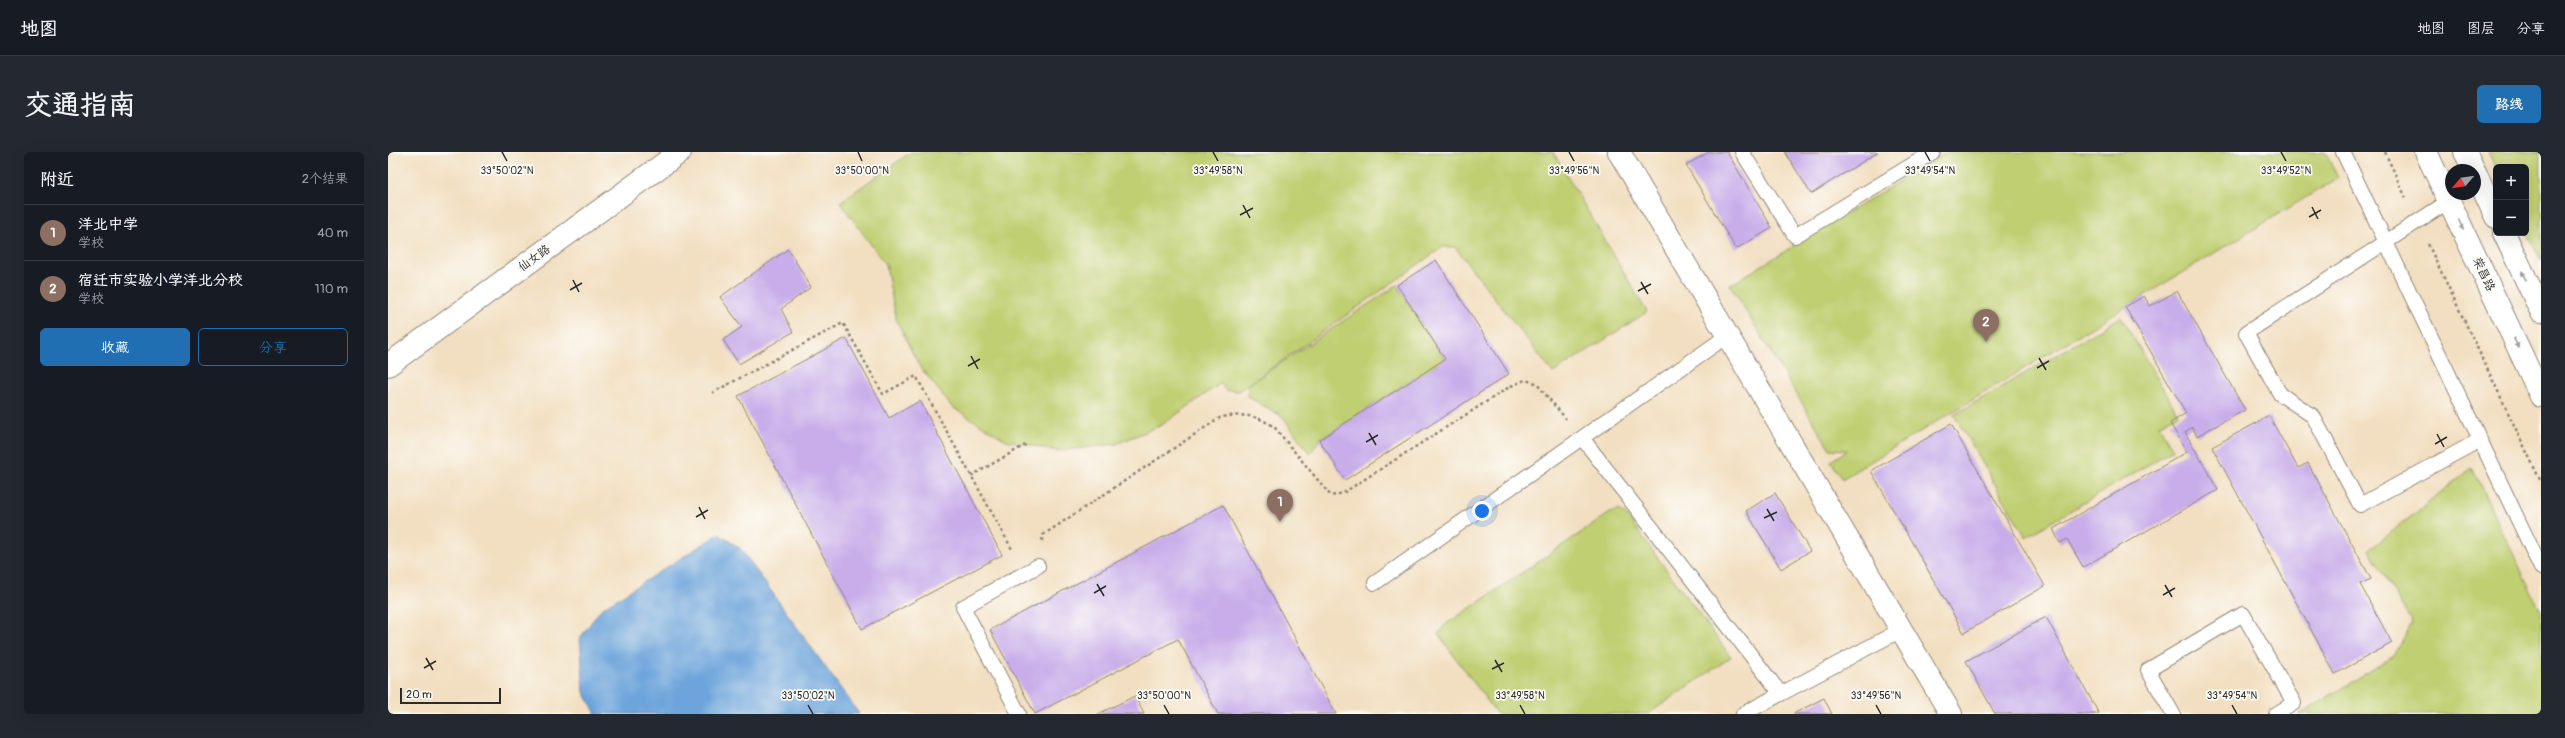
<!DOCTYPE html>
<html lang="zh">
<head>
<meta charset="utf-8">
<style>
  body { margin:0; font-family:Pangolin,"LXGW WenKai TC",sans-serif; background:#242831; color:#f1f3f6 }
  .controls { position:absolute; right:12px; top:12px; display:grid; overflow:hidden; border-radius:6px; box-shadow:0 4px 16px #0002 }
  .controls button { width:36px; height:36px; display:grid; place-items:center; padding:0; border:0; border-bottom:1px solid #363941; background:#171b24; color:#f1f3f6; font:20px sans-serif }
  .compass { position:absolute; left:2057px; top:12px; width:36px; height:36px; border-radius:50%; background:#171b24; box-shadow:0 4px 16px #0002; rotate:241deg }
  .scale { position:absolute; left:12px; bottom:10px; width:101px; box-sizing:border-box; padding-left:4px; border:2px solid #2b2b2b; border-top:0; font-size:11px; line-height:14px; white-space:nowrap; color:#2b2b2b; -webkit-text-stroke:3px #fdfcf7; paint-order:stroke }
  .you { position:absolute; left:1094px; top:359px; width:14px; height:14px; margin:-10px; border:3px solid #fff; border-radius:50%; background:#1a73e8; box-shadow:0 0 0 6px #1a73e833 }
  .badge { display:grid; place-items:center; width:26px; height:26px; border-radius:50%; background:#1f6fb2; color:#fff; font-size:13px; font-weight:700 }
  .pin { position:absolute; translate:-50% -33px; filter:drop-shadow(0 1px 2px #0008) }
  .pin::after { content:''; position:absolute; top:21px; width:14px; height:12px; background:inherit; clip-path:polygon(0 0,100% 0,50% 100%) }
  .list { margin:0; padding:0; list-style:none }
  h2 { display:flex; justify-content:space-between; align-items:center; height:52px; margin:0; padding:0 16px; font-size:17px }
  h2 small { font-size:13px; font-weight:400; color:#9ea1a6 }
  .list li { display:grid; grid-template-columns:26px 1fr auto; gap:12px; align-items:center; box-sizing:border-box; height:56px; padding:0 16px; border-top:1px solid #363941 }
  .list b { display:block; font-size:15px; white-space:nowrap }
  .list p { margin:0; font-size:13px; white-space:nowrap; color:#9ea1a6 }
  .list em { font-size:13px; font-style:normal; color:#9ea1a6 }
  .actions { display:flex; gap:8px; padding:12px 16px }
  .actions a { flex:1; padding:9px 0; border:1px solid #1f6fb2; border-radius:6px; text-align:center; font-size:14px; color:#1f6fb2 }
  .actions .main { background:#1f6fb2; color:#fff }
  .map { position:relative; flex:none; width:2153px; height:562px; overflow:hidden; border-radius:6px }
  header { display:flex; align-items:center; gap:24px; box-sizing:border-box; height:56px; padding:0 20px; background:#171b24; border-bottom:1px solid #363941 }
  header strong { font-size:19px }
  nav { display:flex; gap:22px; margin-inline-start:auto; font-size:14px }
  .intro { display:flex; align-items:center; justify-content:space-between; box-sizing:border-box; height:96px; padding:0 24px }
  h1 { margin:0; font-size:28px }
  .button { padding:10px 18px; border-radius:6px; background:#1f6fb2; color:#fff; font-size:14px; font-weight:700 }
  main { display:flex; gap:24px; padding:0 24px }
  aside { flex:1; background:#171b24; border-radius:6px; box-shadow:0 4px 16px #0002 }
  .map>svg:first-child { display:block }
  .green { fill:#c0cf72; stroke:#767d4e }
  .water { fill:#6da4db; stroke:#4c6883 }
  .building { fill:#c8adea }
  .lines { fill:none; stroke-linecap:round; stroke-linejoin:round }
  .service-casing { stroke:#8e8576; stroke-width:16 }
  .minor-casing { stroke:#8e8576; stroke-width:24 }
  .tertiary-casing { stroke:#8e8576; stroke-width:24 }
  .secondary-casing { stroke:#8e8576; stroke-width:24 }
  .path { stroke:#8e8576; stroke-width:2.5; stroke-dasharray:3 3; stroke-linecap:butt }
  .service { stroke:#fff; stroke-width:14 }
  .minor { stroke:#fff; stroke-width:22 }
  .tertiary { stroke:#fff; stroke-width:22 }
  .secondary { stroke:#fff; stroke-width:22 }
  .oneway { fill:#a0a0a0 }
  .ticks { fill:none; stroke:#2b2b2b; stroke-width:1.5 }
  .labels { text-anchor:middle; stroke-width:3.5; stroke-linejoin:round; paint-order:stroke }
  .street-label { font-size:12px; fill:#2b2b2b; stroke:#fdfcf7 }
  .ticks-label { font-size:10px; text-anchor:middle; fill:#2b2b2b; stroke:#fdfcf7; stroke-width:3.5; stroke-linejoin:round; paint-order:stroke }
</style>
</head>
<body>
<header>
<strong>地图</strong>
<nav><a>地图</a><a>图层</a><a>分享</a></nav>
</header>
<div class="intro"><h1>交通指南</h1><a class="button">路线</a></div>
<main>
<aside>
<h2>附近<small>2个结果</small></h2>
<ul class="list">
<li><span class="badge" style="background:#8d6e63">1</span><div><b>洋北中学</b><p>学校</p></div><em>40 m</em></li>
<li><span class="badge" style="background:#8d6e63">2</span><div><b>宿迁市实验小学洋北分校</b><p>学校</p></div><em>110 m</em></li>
</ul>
<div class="actions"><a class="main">收藏</a><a>分享</a></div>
</aside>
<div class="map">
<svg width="2153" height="562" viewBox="0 0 2153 562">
  <rect width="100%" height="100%" fill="#fdfcf7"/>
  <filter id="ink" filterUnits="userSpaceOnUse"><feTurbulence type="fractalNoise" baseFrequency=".025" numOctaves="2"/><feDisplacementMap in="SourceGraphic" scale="8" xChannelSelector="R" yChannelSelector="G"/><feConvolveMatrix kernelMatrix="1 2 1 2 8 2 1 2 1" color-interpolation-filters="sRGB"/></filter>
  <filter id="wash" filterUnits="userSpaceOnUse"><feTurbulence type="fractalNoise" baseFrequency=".012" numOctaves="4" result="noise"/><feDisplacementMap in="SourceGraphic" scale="16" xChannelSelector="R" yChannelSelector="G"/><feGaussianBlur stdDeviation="0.9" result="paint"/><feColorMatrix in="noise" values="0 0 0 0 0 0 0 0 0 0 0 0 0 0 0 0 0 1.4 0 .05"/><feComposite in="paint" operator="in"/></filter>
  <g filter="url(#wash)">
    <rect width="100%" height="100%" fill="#f2dfc1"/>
    <!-- green -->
    <path class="green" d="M523,0H1165L1259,160L1165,221L1067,95H1055L851,239L837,238L833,231L774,273L728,292L669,299L618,288L564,255L530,212L508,167L498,113L452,50Z
      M1559,0H1937L1950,26L1454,327L1443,309L1459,298L1442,297L1342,133Z
      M2100,0H2153V109L2138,78V15L2108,16Z
      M1009,133L1057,207L931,288L922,302L895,265L859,244L860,233Z
      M1733,165L1790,262L1771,273L1785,298L1638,385L1566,263Z
      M2084,316L2153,460V562H1912L2006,504L2024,471L1981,398Z
      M1231,358L1238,363L1343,505L1260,562H1109L1050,482L1057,473L1222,361Z"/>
    <!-- water -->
    <path class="water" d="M331,382L353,397L471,562H208L196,540L192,486L213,457Z"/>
    <g id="blocks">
      <!-- building -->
      <path class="building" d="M1321,0H1339L1384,76L1348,97L1298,13Z
        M1397,0H1490L1423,42Z
        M400,97L423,135L393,157L405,180L351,212L335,188L354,175L332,145Z
        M1048,108L1121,222L957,328L931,288L1057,207L1009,133Z
        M1789,139L1857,258L1809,284L1804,275L1797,280L1830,338L1695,415L1679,387L1672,391L1665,377L1799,300L1782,271L1798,261L1737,155L1756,144L1762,154Z
        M458,186L501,266L532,249L614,403L474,477L350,244Z
        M1881,264L1910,316L1920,311L1983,427L1972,432L2004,491L1947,522L1824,295Z
        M1563,272L1657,434L1576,481L1483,319Z
        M1387,341L1422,399L1393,417L1358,359Z
        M835,353L948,562H830L790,487L647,562L602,478Z
        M1658,465L1711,562H1607L1578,509Z
        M747,544L756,562H710Z
        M1436,546L1444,562H1405Z"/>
    </g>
  </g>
  <g filter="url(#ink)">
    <use href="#blocks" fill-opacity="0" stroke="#8e8576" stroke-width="1"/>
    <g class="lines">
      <defs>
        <path id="service" d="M1354,0L1407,84L1545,0
          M1955,0L2153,416
          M2061,49L1858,181L1892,242L1925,264L1972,353L2092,288
          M1194,286L1393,542
          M987,431L1339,184
          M631,562L575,455L650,414
          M1355,562L1513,478
          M1785,562L1760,518L1855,462L1906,551L1888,562"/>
        <path id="minor" d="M1231,0L1563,562"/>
        <path id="tertiary" d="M2038,0L2153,244
          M2077,0L2086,18
          M2087,20L2108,65
          M2116,81L2153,159"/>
        <path id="secondary" d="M0,213L292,0"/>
      </defs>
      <!-- service casing -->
      <use href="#service" class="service-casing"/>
      <!-- minor casing -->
      <use href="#minor" class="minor-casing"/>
      <!-- tertiary casing -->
      <use href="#tertiary" class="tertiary-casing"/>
      <!-- secondary casing -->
      <use href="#secondary" class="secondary-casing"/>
      <!-- path -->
      <path class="path" d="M1997,0L2018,46
        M2040,92L2153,330
        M324,241L455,171L495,242L528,224L625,399
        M583,324L639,292
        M654,389L655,383L833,265C855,262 869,262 887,276L943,344L955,341L1123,234L1137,228L1148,231L1178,267"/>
      <!-- service -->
      <use href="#service" class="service"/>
      <!-- minor -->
      <use href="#minor" class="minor"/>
      <!-- tertiary -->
      <use href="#tertiary" class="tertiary"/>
      <!-- secondary -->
      <use href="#secondary" class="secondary"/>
    </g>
    <!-- one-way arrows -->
    <defs><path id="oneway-solid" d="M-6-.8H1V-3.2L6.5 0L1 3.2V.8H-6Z"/></defs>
    <g class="oneway">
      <use href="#oneway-solid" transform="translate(2073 73) rotate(65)"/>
      <use href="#oneway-solid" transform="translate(2136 124) rotate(-115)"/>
      <use href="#oneway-solid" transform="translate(2128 191) rotate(65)"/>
    </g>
  </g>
  <!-- ticks -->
  <path class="ticks" d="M114,0L119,9M470,0L474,9M825,0L830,9M1181,0L1186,9M1537,0L1542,9M1893,0L1898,9M855,53L862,66M1924,55L1930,67M852,63L865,56M1921,65L1933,58M185,128L191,140M1253,130L1260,142M182,138L194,131M1250,139L1263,132M583,204L590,217M1651,206L1658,218M580,214L592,207M1649,216L1661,209M981,281L988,293M2049,282L2056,295M978,290L990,283M2047,292L2059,285M311,355L317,367M1379,357L1386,369M308,365L320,358M1376,366L1389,360M709,432L716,444M1777,433L1784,445M706,441L718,434M1775,443L1787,436M38,506L45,518M1107,508L1114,520M36,516L48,509M1104,517L1116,511M420,553L425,562M776,553L781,562M1132,553L1137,562M1488,553L1493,562M1844,553L1849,562"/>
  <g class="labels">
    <!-- street labels -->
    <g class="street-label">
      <text transform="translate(146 106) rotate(-36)" y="4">仙女路</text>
      <text transform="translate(2096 122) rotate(65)" y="4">荣昌路</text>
    </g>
  </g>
  <g class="ticks-label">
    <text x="119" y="22">33°50'02"N</text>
    <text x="474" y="22">33°50'00"N</text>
    <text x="1542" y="22">33°49'54"N</text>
    <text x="1898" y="22">33°49'52"N</text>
    <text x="830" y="22">33°49'58"N</text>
    <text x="1186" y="22">33°49'56"N</text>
    <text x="420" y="547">33°50'02"N</text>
    <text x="776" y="547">33°50'00"N</text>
    <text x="1132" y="547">33°49'58"N</text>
    <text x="1488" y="547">33°49'56"N</text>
    <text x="1844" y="547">33°49'54"N</text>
  </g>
</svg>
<div class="controls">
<button>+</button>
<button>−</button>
</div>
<svg class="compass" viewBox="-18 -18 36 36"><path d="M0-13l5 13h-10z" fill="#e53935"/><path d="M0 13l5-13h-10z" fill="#9ea1a6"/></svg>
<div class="scale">20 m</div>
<div class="you"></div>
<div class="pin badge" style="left:892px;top:370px;background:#8d6e63">1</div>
<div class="pin badge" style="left:1598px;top:190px;background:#8d6e63">2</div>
</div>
</main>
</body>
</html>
